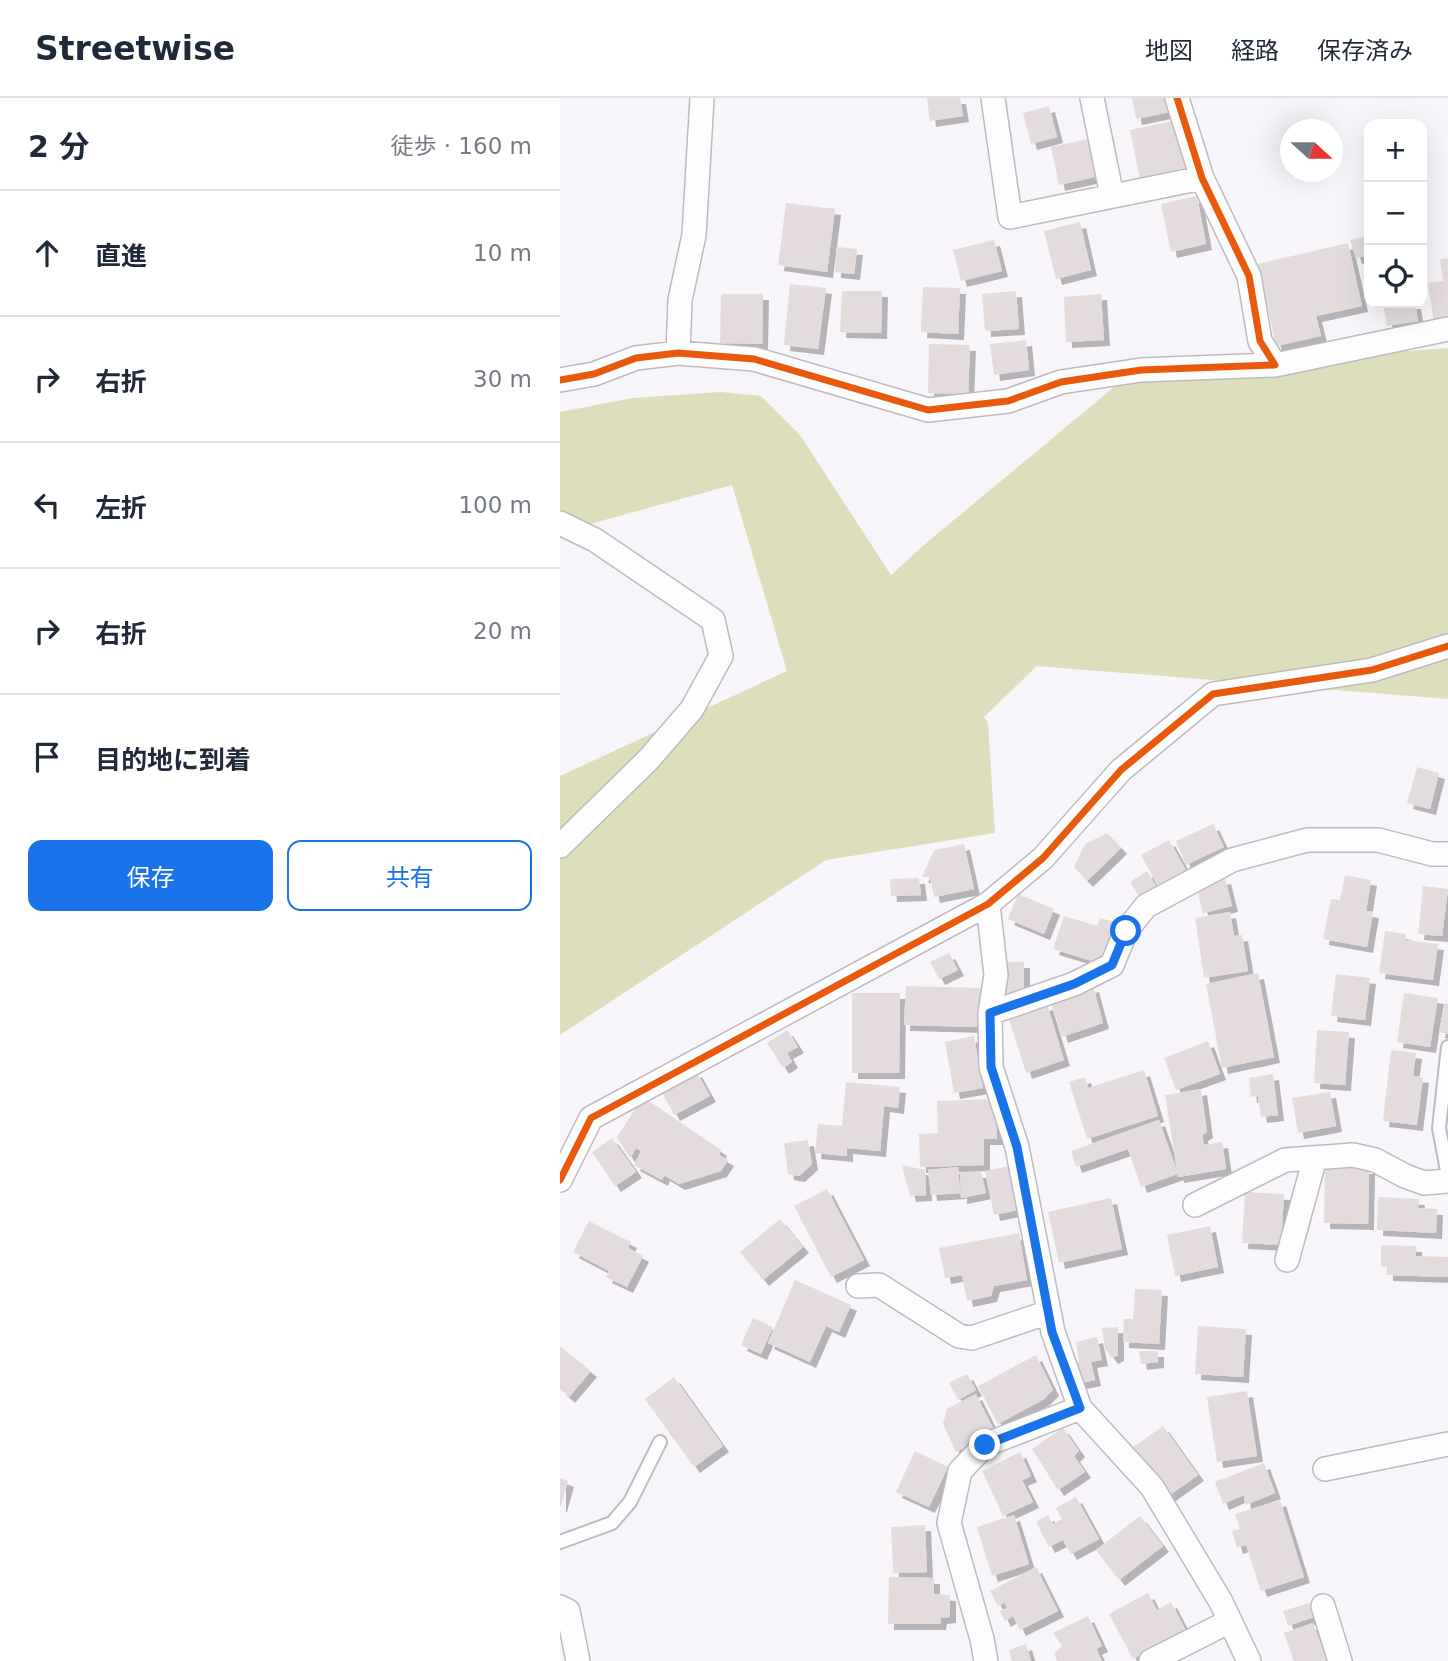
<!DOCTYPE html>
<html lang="ja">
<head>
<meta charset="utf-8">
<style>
  body { margin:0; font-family:"DejaVu Sans","Noto Sans JP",sans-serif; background:#f2f2f3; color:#1f2937 }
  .controls { position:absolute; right:21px; top:21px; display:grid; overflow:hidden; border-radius:14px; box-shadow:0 7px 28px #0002 }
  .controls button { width:63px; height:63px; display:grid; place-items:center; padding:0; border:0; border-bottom:2px solid #e0e1e3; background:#fff; color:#1f2937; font:35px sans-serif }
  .compass { position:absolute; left:720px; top:21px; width:63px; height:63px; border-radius:50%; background:#fff; box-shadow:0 7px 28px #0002; rotate:111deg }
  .stop { position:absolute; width:21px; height:21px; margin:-16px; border:5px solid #1a73e8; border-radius:50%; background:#fff }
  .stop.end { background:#1a73e8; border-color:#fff; box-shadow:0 2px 7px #0008 }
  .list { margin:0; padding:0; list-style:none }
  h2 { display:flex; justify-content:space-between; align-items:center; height:91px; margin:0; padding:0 28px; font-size:30px }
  h2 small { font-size:23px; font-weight:400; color:#747a83 }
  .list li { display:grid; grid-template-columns:46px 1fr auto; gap:21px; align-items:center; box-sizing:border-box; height:126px; padding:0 28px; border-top:2px solid #e0e1e3 }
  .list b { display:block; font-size:26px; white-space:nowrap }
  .list em { font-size:23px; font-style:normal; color:#747a83 }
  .actions { display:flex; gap:14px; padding:21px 28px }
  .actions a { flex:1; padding:16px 0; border:2px solid #1a73e8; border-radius:14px; text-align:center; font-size:24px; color:#1a73e8 }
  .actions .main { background:#1a73e8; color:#fff }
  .icon { flex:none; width:38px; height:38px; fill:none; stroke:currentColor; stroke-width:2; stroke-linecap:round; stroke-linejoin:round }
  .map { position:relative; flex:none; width:888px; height:1563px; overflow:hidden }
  header { display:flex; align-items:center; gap:42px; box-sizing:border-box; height:98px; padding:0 35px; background:#fff; border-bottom:2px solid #e0e1e3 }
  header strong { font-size:33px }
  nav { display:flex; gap:38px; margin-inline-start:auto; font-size:24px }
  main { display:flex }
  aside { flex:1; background:#fff }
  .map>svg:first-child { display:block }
  .green { fill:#dddfbc }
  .building { fill:#e4dcdc; filter:url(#shadow) }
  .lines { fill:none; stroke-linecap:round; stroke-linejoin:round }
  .service-casing { stroke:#bdbbc1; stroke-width:16 }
  .minor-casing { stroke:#bdbbc1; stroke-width:26 }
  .service { stroke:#fefdfe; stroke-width:12 }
  .minor { stroke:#fefdfe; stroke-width:23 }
  .cycleway-casing { stroke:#fff; stroke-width:11 }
  .cycleway { stroke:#e8590c; stroke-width:7 }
  .route { stroke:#1a73e8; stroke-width:9 }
</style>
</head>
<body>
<header>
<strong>Streetwise</strong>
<nav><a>地図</a><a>経路</a><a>保存済み</a></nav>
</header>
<main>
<aside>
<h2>2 分<small>徒歩 · 160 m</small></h2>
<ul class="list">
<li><svg class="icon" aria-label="ahead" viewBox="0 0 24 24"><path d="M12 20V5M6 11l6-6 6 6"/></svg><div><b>直進</b></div><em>10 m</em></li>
<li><svg class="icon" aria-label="right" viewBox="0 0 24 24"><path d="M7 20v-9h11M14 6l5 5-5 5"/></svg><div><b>右折</b></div><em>30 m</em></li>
<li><svg class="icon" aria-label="left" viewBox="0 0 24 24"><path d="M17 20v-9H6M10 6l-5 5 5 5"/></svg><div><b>左折</b></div><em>100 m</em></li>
<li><svg class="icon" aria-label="right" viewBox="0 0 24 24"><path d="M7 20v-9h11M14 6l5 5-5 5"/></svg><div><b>右折</b></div><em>20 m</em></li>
<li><svg class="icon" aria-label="arrive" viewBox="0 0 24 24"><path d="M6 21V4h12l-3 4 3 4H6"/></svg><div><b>目的地に到着</b></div></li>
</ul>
<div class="actions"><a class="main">保存</a><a>共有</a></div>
</aside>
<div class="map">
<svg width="888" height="1563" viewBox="0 0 888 1563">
  <defs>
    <filter id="shadow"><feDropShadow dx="6" dy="6" stdDeviation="0" flood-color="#0004"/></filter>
  </defs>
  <rect width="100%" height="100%" fill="#f7f4fa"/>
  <!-- green -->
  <path class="green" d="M888,250V601L477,568L424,619L428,625L435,735L266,762L0,937V678L227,573L172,387L19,429L0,411V314L72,300L161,294L201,298L240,337L331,477L365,446L572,274Z"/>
  <!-- building -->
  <path class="building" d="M367,0H400L403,18L370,23Z
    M572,0H607L610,14L576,21Z
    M489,8L497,39L471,46L463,15Z
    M618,22L628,71L580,81L570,32Z
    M528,41L535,79L499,87L491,49Z
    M637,98L646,146L611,154L601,106Z
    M226,105L275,111L267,174L218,167Z
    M520,124L531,172L496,181L484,133Z
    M809,137V157L796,160L790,142Z
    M434,142L442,173L401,183L393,152Z
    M788,145L802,208L756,218L761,238L716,248L698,166Z
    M277,149L297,151L294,176L275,174Z
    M888,160V223L874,225L868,185L883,183L880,161Z
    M230,186L266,190L258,251L224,247Z
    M363,189L400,190L398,236L361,234Z
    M282,193H322L321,235L280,234Z
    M456,193L459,231L425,233L422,196Z
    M161,196H203L202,246L160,245Z
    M541,196L544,242L506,244L504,199Z
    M823,205H855L858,223L827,228Z
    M466,242L469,272L434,277L430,246Z
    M369,246L410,247L408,296L368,295Z
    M857,669L879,675L870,711L847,705Z
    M653,726L664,749L626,767L616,743Z
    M547,735L561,750L527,783L514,769L525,746Z
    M609,742L628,776L600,792L581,757Z
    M404,746L414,791L374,799L370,779H362L374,752Z
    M587,773L597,790L580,800L570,784Z
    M785,777L811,782L806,813L813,814L807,849L763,841L771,801L780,802Z
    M359,780L361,797L331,798L330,781Z
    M665,780L672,808L643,815L636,787Z
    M863,788L888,791L882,838L858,836Z
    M458,796L494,811L484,836L448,821Z
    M670,814L674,838L682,837L688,873L644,880L635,820Z
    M504,818L537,828L540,820L555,824L542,866L493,851Z
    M825,833L846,836L845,842L878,846L873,882L819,875Z
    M389,855L398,872L379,881L370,864Z
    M445,864H464V891L444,896Z
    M698,875L714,959L662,970L646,886Z
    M776,876L810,880L805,922L771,918Z
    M346,888L421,890L419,929L344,927Z
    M533,888L543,925L502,939L490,901Z
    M292,895H340L339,975H292Z
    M844,895L878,900L870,949L837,944Z
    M885,905L888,906V936L879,934Z
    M487,906L504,962L466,975L448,918Z
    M227,932L238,949L227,955L232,964L223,970L207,945Z
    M757,932L789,934L785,987L754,985Z
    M414,938L423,990L394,995L385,944Z
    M648,943L660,976L616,992L604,960Z
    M831,952L856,955L853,978L863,979L857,1027L823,1023Z
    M584,972L598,1018L527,1041L509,984L525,979L528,990Z
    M136,973L150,998L114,1017L101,992Z
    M713,976L718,1017L701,1019L698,998L691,999L689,980Z
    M286,984L340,989L338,1010L324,1008L320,1053L287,1050V1058L255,1055L258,1026L282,1028Z
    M641,991L647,1034L642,1037L644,1047L662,1044L666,1071L618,1079L605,997Z
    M770,994L776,1028L738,1035L732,1000Z
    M83,999L161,1052L159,1057L168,1062L161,1073L119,1086L104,1077L102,1082L74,1067L81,1053L76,1050L70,1060L57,1039Z
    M436,1001L437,1041H424V1067L360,1069L359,1036L378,1035L377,1003Z
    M599,1022L618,1076L581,1089L568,1051L516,1069L511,1053Z
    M52,1040L76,1074L55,1088L32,1054Z
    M248,1042L252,1066L239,1078L228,1076L224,1045Z
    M342,1067L365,1072L366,1097L350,1098Z
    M449,1068L458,1112L434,1117L425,1073Z
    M398,1069L400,1095L371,1097L368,1072Z
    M765,1070H809L808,1126L764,1125Z
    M400,1074H421L426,1095L401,1100Z
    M267,1091L304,1162L271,1179L234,1108Z
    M685,1094L724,1096L721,1147L682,1145Z
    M818,1099L859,1101L858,1110L877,1111L876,1135L817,1132Z
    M551,1100L562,1151L499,1165L488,1114Z
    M220,1121L243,1149L203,1182L180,1154Z
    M29,1123L71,1144L68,1150L83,1158L67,1189L46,1179L49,1173L13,1154Z
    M650,1128L658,1169L615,1178L607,1137Z
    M459,1135L467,1182L434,1188L431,1198L407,1203L402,1177L385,1180L379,1150Z
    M821,1147L856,1148V1158L888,1159V1179L827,1177V1169H821Z
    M235,1182L291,1207L279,1234L266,1228L250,1264L208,1245Z
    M575,1191L602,1192L599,1246L563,1244L564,1221H573Z
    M193,1220L213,1229L201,1256L181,1247Z
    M638,1228L686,1231L683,1279L635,1276Z
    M558,1229V1257L552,1260L545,1251L542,1230Z
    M537,1239L542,1262L531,1264L535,1282L516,1286L512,1265L519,1263L516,1244Z
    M0,1248L31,1273L9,1299L0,1291Z
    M579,1253H598V1264L581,1266Z
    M476,1257L493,1292L484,1301L438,1326L418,1288Z
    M407,1276L416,1292L398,1302L389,1285Z
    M114,1279L163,1348L134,1369L85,1301Z
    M687,1293L697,1358L657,1364L647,1299Z
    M416,1296L435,1334L396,1354L383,1326L387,1311Z
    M603,1328L638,1377L607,1399L572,1350Z
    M503,1330L519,1353L514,1358L525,1374L498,1392L472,1351Z
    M355,1353L388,1369L369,1409L336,1394Z
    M460,1354L471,1378L462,1382L473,1404L443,1418L422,1373Z
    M704,1365L715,1395L685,1407L684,1397L663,1406L655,1384Z
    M0,1380L8,1383L1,1408H0Z
    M516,1399L539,1441L511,1456L503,1442L489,1449L476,1424L488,1417L493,1426L502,1421L496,1410Z
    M720,1402L744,1479L701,1493L686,1447L677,1450L672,1433L680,1431L675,1416Z
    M454,1417L469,1466L432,1478L417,1429Z
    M580,1418L603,1448L559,1482L536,1452Z
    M365,1427L367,1474L333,1475L331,1429Z
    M476,1469L498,1513L460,1532L453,1518L445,1523L440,1513L447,1510L445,1505L438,1508L430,1493Z
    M329,1479L374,1480V1496L390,1497V1519L381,1520L380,1526H328Z
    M588,1495L597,1512L611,1504L626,1533L573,1561L549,1516Z
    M749,1505L754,1519L728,1528L723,1513Z
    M528,1518L542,1548L536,1551L542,1563H497L494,1556L502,1548L493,1535Z
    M753,1525L767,1563H734L724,1535Z
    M466,1546L471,1563H452L449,1552Z"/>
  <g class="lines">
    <defs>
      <path id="service" d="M888,949L879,1030L888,1078
        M0,1444L52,1425L70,1404L100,1344"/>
      <path id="minor" d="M433,0L450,119L642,80
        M532,0L552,98
        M118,255L120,202L134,137L142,0
        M715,267L888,231
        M0,282L34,276L76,260L118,255L194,261L368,312L448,303L501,284L581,272L715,267L700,243L689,178L642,80L617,0
        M0,425L35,442L153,522L161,558L132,611L88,662L0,748
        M428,806L436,877L430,915L431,969L457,1049L493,1234L520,1310L592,1389L661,1504L689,1563
        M430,915L514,886L552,867L566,833L586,808L672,762L747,742H818L872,756H888
        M0,1082L31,1020L428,806L483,760L561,672L653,596L812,572L888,548
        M635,1107L725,1062L793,1057L815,1062L845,1078L864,1085L888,1083
        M727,1162L755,1060
        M298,1188L319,1187L399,1238L412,1240L489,1214
        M765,1371L888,1346
        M763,1508L780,1563
        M0,1509L8,1513L18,1563
        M426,1563L422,1541L389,1425L400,1373L425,1347L520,1310
        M591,1563L670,1523"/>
    </defs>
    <!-- service casing -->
    <use href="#service" class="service-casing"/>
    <!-- minor casing -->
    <use href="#minor" class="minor-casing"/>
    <!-- service -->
    <use href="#service" class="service"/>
    <!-- minor -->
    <use href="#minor" class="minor"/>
    <defs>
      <path id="cycleway" d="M0,282L34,276L76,260L118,255L194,261L368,312L448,303L501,284L581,272L715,267L700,243L689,178L642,80L617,0
        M0,1082L31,1020L428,806L483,760L561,672L653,596L812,572L888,548"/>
    </defs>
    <!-- cycleway casing -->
    <use href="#cycleway" class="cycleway-casing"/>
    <!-- cycleway -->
    <use href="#cycleway" class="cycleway"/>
  </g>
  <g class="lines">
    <!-- route -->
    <path class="route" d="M425,1347L520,1310L492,1234L457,1049L431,969L430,915L514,886L552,867L566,833"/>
  </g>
</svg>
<div class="controls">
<button>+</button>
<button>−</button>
<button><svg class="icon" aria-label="locate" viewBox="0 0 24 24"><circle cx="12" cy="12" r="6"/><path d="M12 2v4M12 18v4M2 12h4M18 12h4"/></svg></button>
</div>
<svg class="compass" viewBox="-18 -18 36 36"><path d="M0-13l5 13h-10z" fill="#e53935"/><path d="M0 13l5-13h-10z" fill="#747a83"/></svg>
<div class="stop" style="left:566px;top:833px"></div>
<div class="stop end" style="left:425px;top:1347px"></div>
</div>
</main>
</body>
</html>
